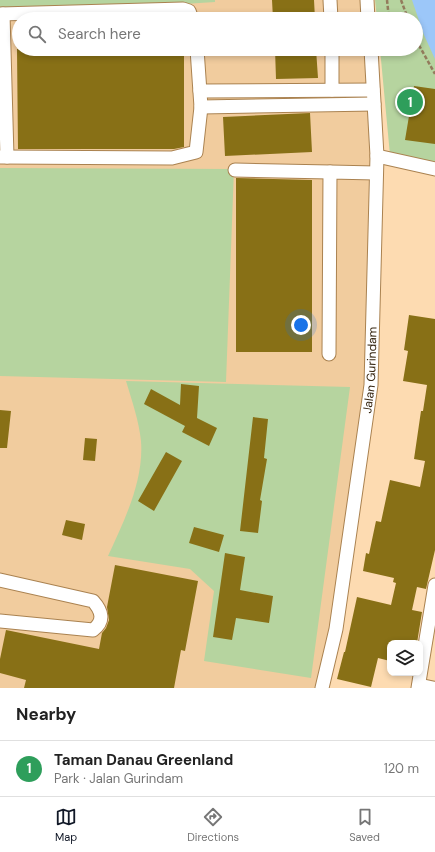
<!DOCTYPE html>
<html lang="en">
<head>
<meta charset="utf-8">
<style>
  body { margin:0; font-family:"DM Sans",sans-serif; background:#f6f6f6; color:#222 }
  .controls { position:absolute; right:12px; bottom:12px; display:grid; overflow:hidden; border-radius:8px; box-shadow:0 2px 6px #0003 }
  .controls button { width:36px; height:36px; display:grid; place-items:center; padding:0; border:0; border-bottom:1px solid #e0e0e0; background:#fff; color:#222; font:20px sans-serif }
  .you { position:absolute; left:301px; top:325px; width:14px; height:14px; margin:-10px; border:3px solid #fff; border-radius:50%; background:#1a73e8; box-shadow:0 0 0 6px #1a73e833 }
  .badge { display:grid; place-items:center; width:26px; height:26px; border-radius:50%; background:#111827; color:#fff; font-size:13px; font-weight:700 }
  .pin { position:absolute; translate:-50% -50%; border:2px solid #fff; box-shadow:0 1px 4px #0006 }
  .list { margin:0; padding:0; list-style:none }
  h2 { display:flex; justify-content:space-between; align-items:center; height:52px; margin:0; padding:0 16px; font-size:17px }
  h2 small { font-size:13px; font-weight:400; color:#767676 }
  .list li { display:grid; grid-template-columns:26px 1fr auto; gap:12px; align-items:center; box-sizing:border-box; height:56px; padding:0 16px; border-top:1px solid #e0e0e0 }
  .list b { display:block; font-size:15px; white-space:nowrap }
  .list p { margin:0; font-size:13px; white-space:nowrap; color:#767676 }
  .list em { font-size:13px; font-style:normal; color:#767676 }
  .icon { flex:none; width:22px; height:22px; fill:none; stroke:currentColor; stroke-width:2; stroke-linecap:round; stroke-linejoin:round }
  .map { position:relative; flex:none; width:435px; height:688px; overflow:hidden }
  .search { position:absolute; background:#fff; box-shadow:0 2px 6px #0003; left:12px; right:12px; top:12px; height:44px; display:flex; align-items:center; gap:10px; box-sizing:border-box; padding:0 14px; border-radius:22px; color:#767676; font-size:15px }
  .sheet { height:108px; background:#fff }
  nav { display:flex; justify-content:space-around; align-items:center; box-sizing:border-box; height:56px; border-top:1px solid #e0e0e0; background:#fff; font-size:11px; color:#767676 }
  nav a { display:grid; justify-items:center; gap:2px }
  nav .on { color:#111827 }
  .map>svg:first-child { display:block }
  .built { fill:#f1cc9e }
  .green { fill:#b6d49f }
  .water { fill:#9cc7f9 }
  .building { fill:#887016 }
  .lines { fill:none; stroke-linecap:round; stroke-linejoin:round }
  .minor-casing { stroke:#aa8250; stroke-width:15 }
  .path { stroke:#937b5c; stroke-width:2.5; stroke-dasharray:4 2; stroke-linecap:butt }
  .minor { stroke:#fff; stroke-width:13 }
  .labels { text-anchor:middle; stroke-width:3.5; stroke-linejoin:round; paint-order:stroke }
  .street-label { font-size:12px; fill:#362611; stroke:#fdebd7 }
</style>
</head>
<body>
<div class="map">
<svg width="435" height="688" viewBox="0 0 435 688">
  <rect width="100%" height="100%" fill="#fddbb1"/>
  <!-- built -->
  <path class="built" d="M0,0H367L368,19H19V49H371V385L322,688H0Z"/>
  <!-- green -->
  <path class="green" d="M0,0H215V2L0,16Z
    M375,0H435V164L390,155L380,49H416V19H377Z
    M0,168L234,169L226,382L0,376Z
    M126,381L350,387L311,678L204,661L214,591L190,569L108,556C124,521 144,481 141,441C139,421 132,401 126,381Z"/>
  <!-- water -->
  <path class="water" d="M412,0H435V59L424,35Z"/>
  <!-- building -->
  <path class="building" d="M272,0H314L315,19H273Z
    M17,49H184V147L174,149H18Z
    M275,49H316L318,78L276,79Z
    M414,86L435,89V144L405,140Z
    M310,113L312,152L225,156L223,117Z
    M236,178L312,180V352H236Z
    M409,315L435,319V550L426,589L417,587L412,610L422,612L417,643H390V661L378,658L371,687L337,679L344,652H345L357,597L391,605L396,583L393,582L394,578L363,571L366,553L369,554L376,521L381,522L390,480L420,487L425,461L414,459L421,411H423L427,385L403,381L408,351L404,350Z
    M181,384L199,386L197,418L217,428L209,446L182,432L185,426L144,404L151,389L180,405Z
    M0,410L11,411L7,448H0Z
    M253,417L268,419L264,458L267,459L260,500L262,501L258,533L240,531Z
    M85,438L97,439L95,461L83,460Z
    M166,452L182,461L154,511L138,501Z
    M66,520L85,524L82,540L62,535Z
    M194,527L224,535L219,552L189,543Z
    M225,553L245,557L240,590L273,596L269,623L236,618L232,640L213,637Z
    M115,565L198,581L185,651L181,650L174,688H24L26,680L0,673V659L6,630L99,649L102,633L106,628L109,620L107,607Z"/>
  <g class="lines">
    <defs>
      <g id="minor">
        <path d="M330,0L331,19"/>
        <path d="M367,0L368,19"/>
        <path d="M0,14L183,9L189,11L192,19"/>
        <path d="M3,14L7,157"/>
        <path d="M332,49V90"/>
        <path d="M200,91L373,90"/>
        <path d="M201,107L374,104"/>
        <path d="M377,156L435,169"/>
        <path d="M0,157L172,158L196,152L201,107L197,49"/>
        <path d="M235,170L330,172"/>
        <path d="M329,354L330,172L376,173"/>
        <path d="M0,580L93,601C102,611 105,621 93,630L0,621"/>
        <path d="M419,685L433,688"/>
        <path id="s1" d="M322,688L336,629L371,385L377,156L371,49"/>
        <path d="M418,688L435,585"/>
      </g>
    </defs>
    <!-- minor casing -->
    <use href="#minor" class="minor-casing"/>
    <!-- path -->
    <path class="path" d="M387,0L389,19
      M401,0L408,19
      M416,40L435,74"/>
    <!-- minor -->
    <use href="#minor" class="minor"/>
  </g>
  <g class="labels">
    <!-- street labels -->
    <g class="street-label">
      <text dy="4" stroke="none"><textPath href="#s1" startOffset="322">Jalan Gurindam</textPath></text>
    </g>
  </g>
</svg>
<div class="controls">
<button><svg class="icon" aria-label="layers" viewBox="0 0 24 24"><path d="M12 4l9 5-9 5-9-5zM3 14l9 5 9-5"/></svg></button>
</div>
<div class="you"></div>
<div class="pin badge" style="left:410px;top:102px;background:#2e9e5b">1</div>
<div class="search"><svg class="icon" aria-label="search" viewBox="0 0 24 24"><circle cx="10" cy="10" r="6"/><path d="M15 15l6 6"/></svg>Search here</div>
</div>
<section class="sheet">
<h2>Nearby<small></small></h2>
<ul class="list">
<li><span class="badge" style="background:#2e9e5b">1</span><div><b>Taman Danau Greenland</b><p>Park · Jalan Gurindam</p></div><em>120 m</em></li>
</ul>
</section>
<nav>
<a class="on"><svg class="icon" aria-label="map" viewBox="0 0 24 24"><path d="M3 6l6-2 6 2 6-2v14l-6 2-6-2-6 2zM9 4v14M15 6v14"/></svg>Map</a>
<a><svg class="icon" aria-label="directions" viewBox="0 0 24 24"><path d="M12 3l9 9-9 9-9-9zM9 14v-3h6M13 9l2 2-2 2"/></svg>Directions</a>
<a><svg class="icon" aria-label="saved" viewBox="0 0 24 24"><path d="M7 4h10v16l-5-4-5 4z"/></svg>Saved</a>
</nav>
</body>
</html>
